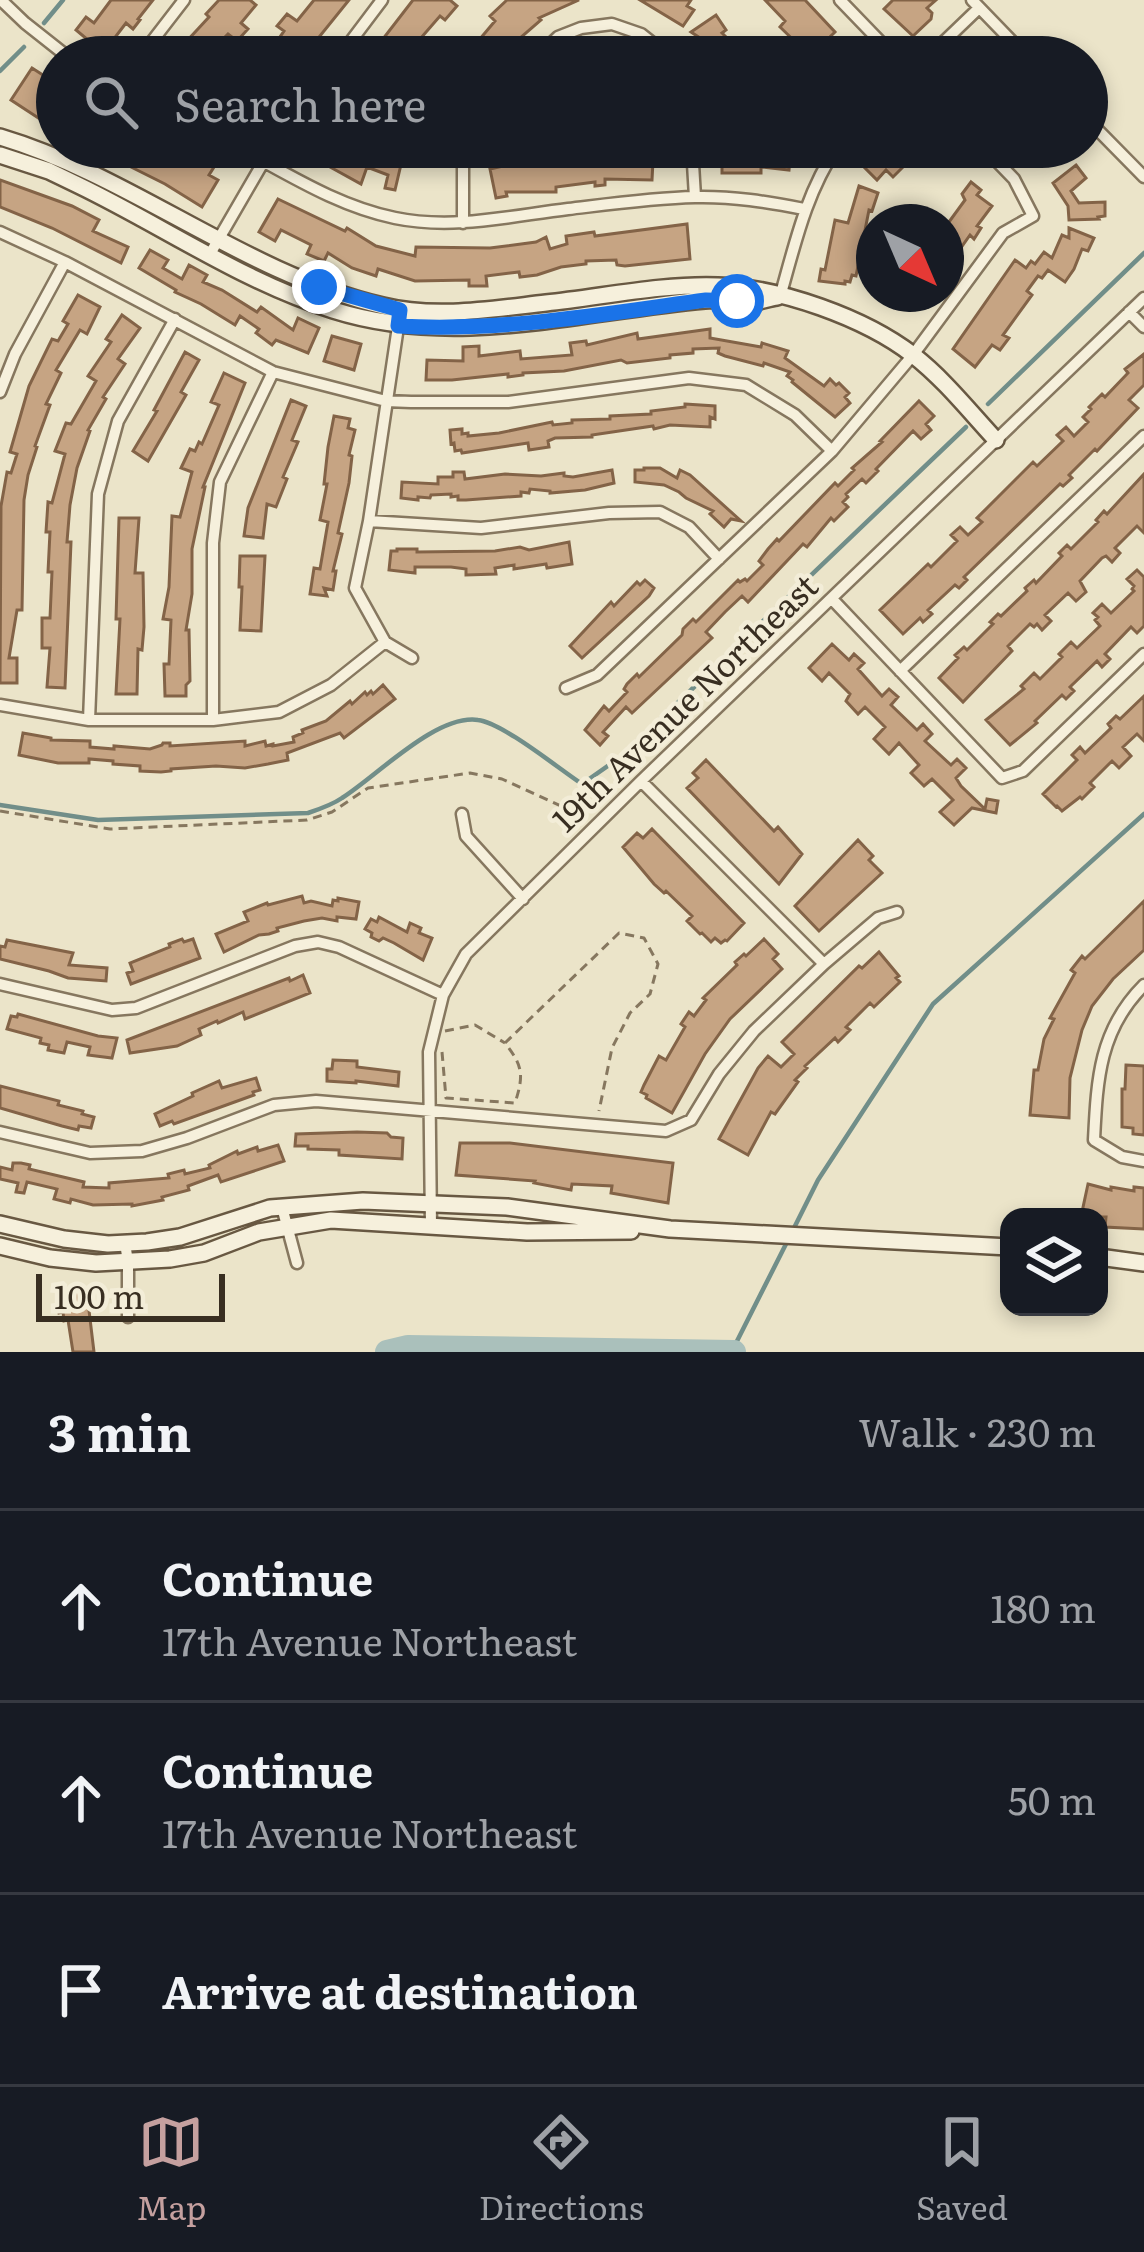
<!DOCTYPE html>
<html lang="en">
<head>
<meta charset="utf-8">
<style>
  body { margin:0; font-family:Literata,serif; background:#242831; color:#f1f3f6 }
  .controls { position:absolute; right:36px; bottom:36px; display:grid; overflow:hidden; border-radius:24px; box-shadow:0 6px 18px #0003 }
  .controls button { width:108px; height:108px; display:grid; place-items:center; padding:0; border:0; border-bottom:3px solid #363941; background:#171b24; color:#f1f3f6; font:60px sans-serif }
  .compass { position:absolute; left:856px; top:204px; width:108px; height:108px; border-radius:50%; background:#171b24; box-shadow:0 6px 18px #0003; rotate:136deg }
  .scale { position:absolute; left:36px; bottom:30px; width:189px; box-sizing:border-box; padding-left:12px; border:6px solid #382e21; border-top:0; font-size:33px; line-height:42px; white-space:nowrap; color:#382e21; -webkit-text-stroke:9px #f3edd8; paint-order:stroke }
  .stop { position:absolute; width:36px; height:36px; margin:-27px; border:9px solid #1a73e8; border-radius:50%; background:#fff }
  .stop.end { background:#1a73e8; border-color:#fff; box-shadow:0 3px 12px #0008 }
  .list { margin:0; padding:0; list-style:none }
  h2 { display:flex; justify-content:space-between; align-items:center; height:156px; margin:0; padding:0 48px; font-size:51px }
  h2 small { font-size:39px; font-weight:400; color:#9ea1a6 }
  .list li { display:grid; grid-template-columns:78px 1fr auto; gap:36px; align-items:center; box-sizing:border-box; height:192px; padding:0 48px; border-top:3px solid #363941 }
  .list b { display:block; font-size:45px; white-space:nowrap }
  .list p { margin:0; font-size:39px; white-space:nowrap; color:#9ea1a6 }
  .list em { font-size:39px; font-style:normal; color:#9ea1a6 }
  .icon { flex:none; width:66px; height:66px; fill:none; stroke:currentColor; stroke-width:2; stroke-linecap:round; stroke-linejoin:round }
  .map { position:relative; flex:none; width:1144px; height:1352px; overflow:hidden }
  .search { position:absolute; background:#171b24; box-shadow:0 6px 18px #0003; left:36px; right:36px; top:36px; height:132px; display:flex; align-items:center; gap:30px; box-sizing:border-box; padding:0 42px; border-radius:66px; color:#9ea1a6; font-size:45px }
  .sheet { height:732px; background:#171b24 }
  nav { display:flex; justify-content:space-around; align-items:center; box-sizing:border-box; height:168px; border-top:3px solid #363941; background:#171b24; font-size:33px; color:#9ea1a6 }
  nav a { display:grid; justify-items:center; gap:6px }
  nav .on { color:#c5a09f }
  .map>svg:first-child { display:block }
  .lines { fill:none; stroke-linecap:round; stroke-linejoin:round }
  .stream { stroke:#718e89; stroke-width:4.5 }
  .river { stroke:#aac0bb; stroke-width:24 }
  .building { fill:#c6a483; stroke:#836347; stroke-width:3 }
  .street-casing { stroke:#86775f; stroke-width:15 }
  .secondary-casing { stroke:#685842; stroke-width:20 }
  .path { stroke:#86775f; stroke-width:3; stroke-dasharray:9 6; stroke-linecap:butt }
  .street { stroke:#f6f0dc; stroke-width:10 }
  .secondary { stroke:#f6f0dc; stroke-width:15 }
  .route { stroke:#1a73e8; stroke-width:15 }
  .labels { text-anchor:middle; stroke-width:9; stroke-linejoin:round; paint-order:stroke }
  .street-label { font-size:33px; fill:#382e21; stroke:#f3edd8 }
</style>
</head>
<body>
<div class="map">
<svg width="1144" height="1352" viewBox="0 0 1144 1352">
  <rect width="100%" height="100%" fill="#ebe4c9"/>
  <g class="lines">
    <!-- stream -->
    <path class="stream" d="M44,23L63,0
      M0,71L24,47
      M988,404L1144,253
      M0,805L98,820L308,813C320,809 332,805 342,798C377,776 436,714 478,720C503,723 559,769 582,784L622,756L966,427
      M792,1232L818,1180L933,1004L1144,814
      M732,1351L787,1242"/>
    <!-- river -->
    <path class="river" d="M387,1352L408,1347L734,1352"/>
  </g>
  <!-- building -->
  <path class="building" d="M111,0H153L138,19L140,20L133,29L126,23L113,40L118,44L107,56L76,30L86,17L94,23Z
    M219,0H250L256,5L241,23L248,29L237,41L228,34L205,57H172L209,17L206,14Z
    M314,0H349L303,57H266L284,31L277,26L287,14L297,21Z
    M413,0H450L457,6L445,20L440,16L420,39L428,45L417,57H369Z
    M507,0H579L539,18L541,20L505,51L512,57H496L490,52L488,57H459L470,43L474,46L495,21L490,16Z
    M640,0H691L687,6L694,10L683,26Z
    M765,0H805L835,32L810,56L780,27L785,21Z
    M893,0H936L927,8L932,13L931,19L913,36L884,9Z
    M716,15L726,30L722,33L733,44L728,49L735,57H703L692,39L697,36L691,32Z
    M32,68L57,84V112L49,125L11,100Z
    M91,147H177L214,167L209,175L218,180L202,207L165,184Z
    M294,147H361L393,157L394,154L403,156L395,190L385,188L388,175L367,167L361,184L312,157L308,161L299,153L301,151Z
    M617,147H660L659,161H653L652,180L605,179V185L595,186V182L556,187V192H506L507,196L496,198L490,169L521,162V156L569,157L568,151L586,149L587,155L618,154Z
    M722,147H791L789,170L761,167V173H722Z
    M870,147H909L916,154L893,177L886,170L877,180L857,160Z
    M1076,165L1086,178L1071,191L1079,203L1105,202V216L1098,217L1099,219L1069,220L1068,206L1053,183Z
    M0,180L72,206L99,220L93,231L128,247L121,263L52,228L0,207Z
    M971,182L981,190L977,195L992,206L977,226L981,228L974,239L970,235L946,269V226L965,200L962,194Z
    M859,186L878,193L872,211L869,210L856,276L852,275L850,282L845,281V284L819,281L821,269L825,270L835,220L848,223Z
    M278,199L345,231L347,228L376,246L415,256L416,247L490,248L536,242L546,237L550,249L567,244L566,236L594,232L595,236L687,224L690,259L625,266L617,265L616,260L586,261V264L561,267L537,275L520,277L519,272L486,276L487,286H469V280L415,281L378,269L376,276L352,268L328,253L324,261L307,254L311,245L281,230L275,241L259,232Z
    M1069,228L1094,238L1088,251L1082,249L1074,269L1065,282L1048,270L1042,278L1038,276L1027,291L1032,295L1003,335L1009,338L1000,350L992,345L975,367L953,349L1015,260L1026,268L1031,261L1035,264L1044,252L1052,258L1062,235L1069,238Z
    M150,250L168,260L163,268L182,279L189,265L207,275L203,282L222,290L257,312L261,307L293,330L298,318L319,328L308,353L276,340L272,345L256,333L259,329L240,316L235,325L201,304L175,292L176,290L139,268Z
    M78,295L100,307L87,334L80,330L56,370L61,373L46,404L50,405L35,446L37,447L28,475L24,500L22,610H17L9,658H17V683H0L1,506L7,472L11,473L17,454L10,452L29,386L52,339L58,341L68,324L63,321Z
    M122,315L140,328L118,359L125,364L103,397L106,399L88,430L90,431L77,468L70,505L67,542H71L65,688L47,687L50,648H42V618H50L52,572H48L50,532H46L48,502L52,503L65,454L55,451L66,423L71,424L96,381L88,376L111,342L106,339Z
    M710,329V338L761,347L762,343L788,351L785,358L824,386L830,379L836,385L839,383L849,393L845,397L850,403L835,417L792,382L793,380L787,376L790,372L764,363L763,366L725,356L718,353L719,348L693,349V353L670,355V358L627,363L621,360L564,371L523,373V375L508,377V374L452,380H426L427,360L463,361V347L479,346V356L520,351L521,359L572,355L570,343L586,341L587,345L637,333L638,339Z
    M332,336L361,344L354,370L324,361Z
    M185,352L199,360L181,392L186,395L148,461L133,451L157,411L154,410Z
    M1144,354V385L1129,400L1138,408L1097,451L1095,449L1069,475L1072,478L1063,486L1060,484L964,577L967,580L959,588L955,585L928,610L932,614L923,622L920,618L903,634L880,610L928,564L931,567L957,541L951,535L960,527L968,535L982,522L977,518L1033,462L1037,466L1063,441L1057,435L1066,427L1074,436L1088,422L1083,417L1091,409L1089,407L1102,394L1105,397L1128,373L1125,369Z
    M224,373L245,383L203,487H205L192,549V594L186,630H189L190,681L186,685V696H165L164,664H169L171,620L163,619L169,587L172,516L180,517L192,472L181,468L190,449L195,451L199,442L202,444L219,405L211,402Z
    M291,400L306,406L292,440L298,442L283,477L287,479L276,507L267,504L263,538L244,536L248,508Z
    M919,401L934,416L926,424L931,430L921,439L913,431L876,469L878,471L866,483L862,479L846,494L848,497L843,502L848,507L834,521L831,518L807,547L803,544L748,602L742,596L725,612L706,632L712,638L632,713L626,707L603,732L608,736L600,745L585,730L604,706L609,711L627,692L624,689L627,684L637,674L639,677L682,635L683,629L693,619L696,622L738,580L740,582L745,579L747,581L763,565L759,561L768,549L777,539L779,541L835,483L838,486L854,470L852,468L882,442L880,441Z
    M685,404L715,406V419L710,417V427L670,425L654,429L653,426L592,435V437L555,438L548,441L549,447L529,450L528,443L462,453L461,450L455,451L454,443L451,444L450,430L462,429V434L468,433V436L499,433L552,422L553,425L572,423V420L610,419V416L651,414V411L685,407Z
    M334,416L350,419L348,428L355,430L349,455L352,456L349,483L338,533L342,534L333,571H336L333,590L324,588L327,596L310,594L314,568L320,569L328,522L320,520L327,484H324L328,447Z
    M644,468H660L677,478L680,470L690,475L741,521L731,519L724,527L710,514L713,511L686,498L679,492L664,485L635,482V470H644Z
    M612,470L614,483L585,490L550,493V491L530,489L529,493L521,492V496L466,500H458V496L451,497V494L431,495L430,498L418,497V500L401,498L402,482L438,484V477H453V472H464L465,479L505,474L541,476L564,473V476L573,477Z
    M1144,474V533L1137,526L1115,548L1120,553L1112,562L1106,556L1102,558L1080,581L1086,592L1076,601L1068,593L1045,615L1051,621L1042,630L1037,624L1034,627L1030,624L1008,646L1012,651L963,702L939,678L958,658L955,655L964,647L967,650L993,624L990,622L998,614L1001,616L1027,591L1025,588L1034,580L1036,583L1062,556L1059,553L1067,545L1071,549L1098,522L1096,520L1104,511L1107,514Z
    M119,518H139L135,573H143L144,627L142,650L138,649L137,694H116L120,619H116Z
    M569,542L572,564L547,568L546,564L514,569V565L495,568L496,574L466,575V569L451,567H415V573L389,570L391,551H397V549H417V552L495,551L520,547L529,550Z
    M240,556H265L261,631L240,630L242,587H239Z
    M1137,570L1144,577V626L1137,633L1131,627L1105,654L1110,659L1102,667L1097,661L1070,687L1074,691L1066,699L1062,695L1035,721L1037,723L1010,745L986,720L1024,689L1021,686L1034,673L1040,679L1062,657L1059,654L1071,642L1077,648L1100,626L1095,620L1098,617L1093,613L1102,604L1111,613L1134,591L1132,589L1134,586L1127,579Z
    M645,580L654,588L649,596L582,658L570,646L611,602L614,606L637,582L640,585Z
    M832,644L849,660L854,654L864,663L858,669L882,696L889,689L898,697L891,705L917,730L923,724L932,734L925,741L951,765L957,759L966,768L956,778L961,786L985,809L987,799L998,801L996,813L972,808L954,825L940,812L953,800L932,779L924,786L911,773L919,765L899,743L889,754L874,739L885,727L865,707L858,714L846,701L850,694L829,673L822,681L809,668Z
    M383,685L395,699L344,738L340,733L287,753L288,760L268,764L245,768L216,766L171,769V771L161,772L140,771V766L113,764V761L89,759V763H58L19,755L23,733L51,738V740L90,741V747L114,749V746L150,749L162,745L163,743H170V746L245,741V746L265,741L266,746L273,744V746L294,742L293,737L303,733L302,730L326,721L350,701L352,704L365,692L367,695L371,691L373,694Z
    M1144,696V741L1137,734L1123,747L1131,756L1119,768L1112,761L1090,783L1094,787L1082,799L1080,797L1062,811L1057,806L1056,807L1043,794L1077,760L1072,755L1080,747L1085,753L1111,728L1108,724L1116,716L1120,719Z
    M706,760L774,831L778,827L802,854L779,884L687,788L698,778L693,773Z
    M652,829L744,923L727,941L725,940L721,943L715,938L711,942L702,933L700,934L687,921L692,916L666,891L664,893L654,884L623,847L637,833L643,838Z
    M858,840L873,856L869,860L882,873L819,931L795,906Z
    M302,896L304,903L311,901L332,906L333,900L338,901V898L359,902L356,919L337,917V921L322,918L304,921L277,928L278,931L269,934L259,935L224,952L216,934L248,921L244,912L267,903L268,905Z
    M1144,901V950L1113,979L1092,1006L1082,1030L1070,1078L1069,1118L1030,1115L1034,1070H1038L1044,1039L1054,1019L1050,1018L1075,973L1071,970L1082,956L1085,959Z
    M379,917L407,932L410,923L421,928L419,933L432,938L423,960L394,943L383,938L379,941L371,937L372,933L365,929L371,919L377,922Z
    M182,939L184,942L193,939L200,958L131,984L127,973L133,971L130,963L170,947L169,944Z
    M764,939L778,954L773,959L782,969L730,1019L705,1054L672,1113L646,1098L647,1095L641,1092L644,1085L659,1056L666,1060L685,1027L681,1024L689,1012L694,1016L706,1000L703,998L737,965L735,962L744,954L746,956Z
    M7,940L73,953L69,965L107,968L106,981L68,978L49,971L0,959V946L5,947Z
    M879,952L899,976L896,978L900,982L874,1007L870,1003L846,1027L850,1030L838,1042L835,1038L805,1066L807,1068L795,1080L798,1082L775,1114L771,1112L748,1155L719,1139L758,1068L768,1056L781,1067L794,1054L782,1042L859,966L862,968Z
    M303,975L310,993L245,1019L243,1012L218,1023L217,1021L199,1029L201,1035L177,1046L130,1053L127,1040L289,978L290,981Z
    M18,1014L98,1036L117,1038L112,1058L88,1055L90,1047L67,1042L64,1053L48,1050L49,1045L40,1043L41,1038L7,1029L11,1016L17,1017Z
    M333,1060L357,1061V1067L399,1072L398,1086L356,1081V1083L327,1081V1069H332Z
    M1126,1065L1144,1066V1135L1133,1134V1128L1122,1127V1089H1125Z
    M256,1078L260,1090L253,1092L254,1095L174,1124L172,1121L160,1126L155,1114L193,1096L192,1093L219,1081L222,1088Z
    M0,1086L59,1101L58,1105L83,1111L82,1114L94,1117L91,1128L79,1126L78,1130L62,1126L0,1108Z
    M357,1132L387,1133L391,1137L403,1138L402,1159L339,1155V1150L308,1149V1146H295L296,1134Z
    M460,1143H510L673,1163L668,1203L611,1193L612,1186L572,1184L571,1190L534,1183L535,1181L456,1175Z
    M278,1145L284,1161L221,1182L218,1175L188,1186L189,1190L162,1197L163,1200L132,1206V1204L93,1205L71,1199L70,1203L54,1199L57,1189L27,1182L24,1193L16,1192L18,1183L0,1179V1167L12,1170L13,1163H21L30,1165L29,1169L84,1182L83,1187L109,1188V1183L169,1178L168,1174L184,1170L185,1174L210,1168L209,1165L237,1151L238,1154L257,1147L258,1151Z
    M1088,1184L1111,1190V1187L1134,1191V1187L1144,1188V1229L1105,1227L1106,1217H1089V1214L1082,1212Z
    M82,1288L83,1298L88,1302L94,1352H73L68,1320L64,1321L63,1312L59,1313L57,1300H62L60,1290Z"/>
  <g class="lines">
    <defs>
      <path id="street" d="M1,0L25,23L68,57
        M840,0L895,57
        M972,0L1027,57
        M140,57L184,0
        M339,57L382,0
        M537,57L558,37L581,28L612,24L641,34L670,57
        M928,57L979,8
        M1087,119L1144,177
        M237,147C288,174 337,206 395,218C453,230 510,216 568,209C610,204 653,198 695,197C732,196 768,202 804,209
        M692,147L695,197
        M463,223V165L468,147
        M0,232L65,262L273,372L386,401L411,402H508L689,378L746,385L795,415L832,451
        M210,254L272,147
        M780,297C795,244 806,193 837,147
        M1129,312L1144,327
        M0,392L15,354L65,262
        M369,521L481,528L609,513L660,512L689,527L719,559
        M832,599L1002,778L1023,771L1144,654
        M385,642L355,588L369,521L399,320
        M385,642L412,658
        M900,671L1144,436
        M566,688L597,675L832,451L913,355L1003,233L1033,216L1014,179L983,147
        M0,705L89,720H213L279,712L331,685L385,642
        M89,720L98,494L118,421L175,319
        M213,720V543L220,482L273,372
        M641,781L824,964
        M462,814L466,836L523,899
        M0,984L112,1010L136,1008L295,946L318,942L339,947L443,995
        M1144,985C1099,1030 1097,1080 1094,1140L1122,1157L1144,1161
        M0,1132L90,1153L142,1151L187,1138L274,1105L316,1101L666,1131L691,1120L719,1074L754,1031L824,964L878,918L897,912
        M282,1207L297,1263
        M431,1226L429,1052L443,995L466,954L641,781L1144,298
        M125,1243L128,1262V1317"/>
      <path id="secondary" d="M0,137C134,177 245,274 383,306C436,319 493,309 546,303C603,297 661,284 718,286C779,287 865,318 913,355C944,379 970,412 996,440
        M0,155L49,171L78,185C163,226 243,282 333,310C456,349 581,311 705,300C721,299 735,303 751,302C760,302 768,298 777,297
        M0,1224L64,1239L108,1244L147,1242L180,1237L270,1208L363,1201L507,1207L670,1229L1009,1247
        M0,1246L50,1258L96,1263L170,1259L204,1253L259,1232L331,1220L527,1232L631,1231
        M1099,1257L1144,1263"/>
    </defs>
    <!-- street casing -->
    <use href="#street" class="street-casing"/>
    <!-- secondary casing -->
    <use href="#secondary" class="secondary-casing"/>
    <!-- path -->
    <path class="path" d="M0,811L110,829L307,820L332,812L368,788L470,773L502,779L587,818
      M445,1031L475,1025L505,1043
      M442,1052L446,1098L515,1103C524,1075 523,1066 505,1043L619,933L644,938L658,964L650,994L630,1013L612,1048L599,1111"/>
    <!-- street -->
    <use href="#street" class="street"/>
    <!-- secondary -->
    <use href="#secondary" class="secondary"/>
  </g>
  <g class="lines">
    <!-- route -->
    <path class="route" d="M319,287L400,310L398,326C501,332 604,314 706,300L737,301"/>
  </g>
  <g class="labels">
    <!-- street labels -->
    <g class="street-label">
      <text transform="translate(685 703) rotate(-44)" y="12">19th Avenue Northeast</text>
    </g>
  </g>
</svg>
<div class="controls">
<button><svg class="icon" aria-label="layers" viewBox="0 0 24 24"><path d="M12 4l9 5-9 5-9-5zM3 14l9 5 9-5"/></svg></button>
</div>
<svg class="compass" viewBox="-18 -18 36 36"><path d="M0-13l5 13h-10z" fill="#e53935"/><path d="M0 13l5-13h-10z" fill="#9ea1a6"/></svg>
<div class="scale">100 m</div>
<div class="stop" style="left:737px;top:301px"></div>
<div class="stop end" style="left:319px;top:287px"></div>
<div class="search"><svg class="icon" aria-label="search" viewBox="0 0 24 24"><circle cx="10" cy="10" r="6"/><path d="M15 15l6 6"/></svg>Search here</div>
</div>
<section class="sheet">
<h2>3 min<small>Walk · 230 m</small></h2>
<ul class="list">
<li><svg class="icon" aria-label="ahead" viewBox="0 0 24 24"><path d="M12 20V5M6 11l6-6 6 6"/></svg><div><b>Continue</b><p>17th Avenue Northeast</p></div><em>180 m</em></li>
<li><svg class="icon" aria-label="ahead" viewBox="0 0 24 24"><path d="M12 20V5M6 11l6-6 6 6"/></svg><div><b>Continue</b><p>17th Avenue Northeast</p></div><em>50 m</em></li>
<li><svg class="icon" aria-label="arrive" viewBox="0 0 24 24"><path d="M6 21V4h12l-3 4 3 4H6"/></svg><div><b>Arrive at destination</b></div></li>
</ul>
</section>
<nav>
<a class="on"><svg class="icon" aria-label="map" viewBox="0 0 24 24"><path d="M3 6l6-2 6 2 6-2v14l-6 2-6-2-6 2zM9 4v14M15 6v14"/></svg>Map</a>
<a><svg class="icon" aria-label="directions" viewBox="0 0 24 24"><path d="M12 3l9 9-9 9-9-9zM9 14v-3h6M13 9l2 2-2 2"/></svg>Directions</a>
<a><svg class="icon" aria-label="saved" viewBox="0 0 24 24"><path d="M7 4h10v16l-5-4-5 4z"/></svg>Saved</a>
</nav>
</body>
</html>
